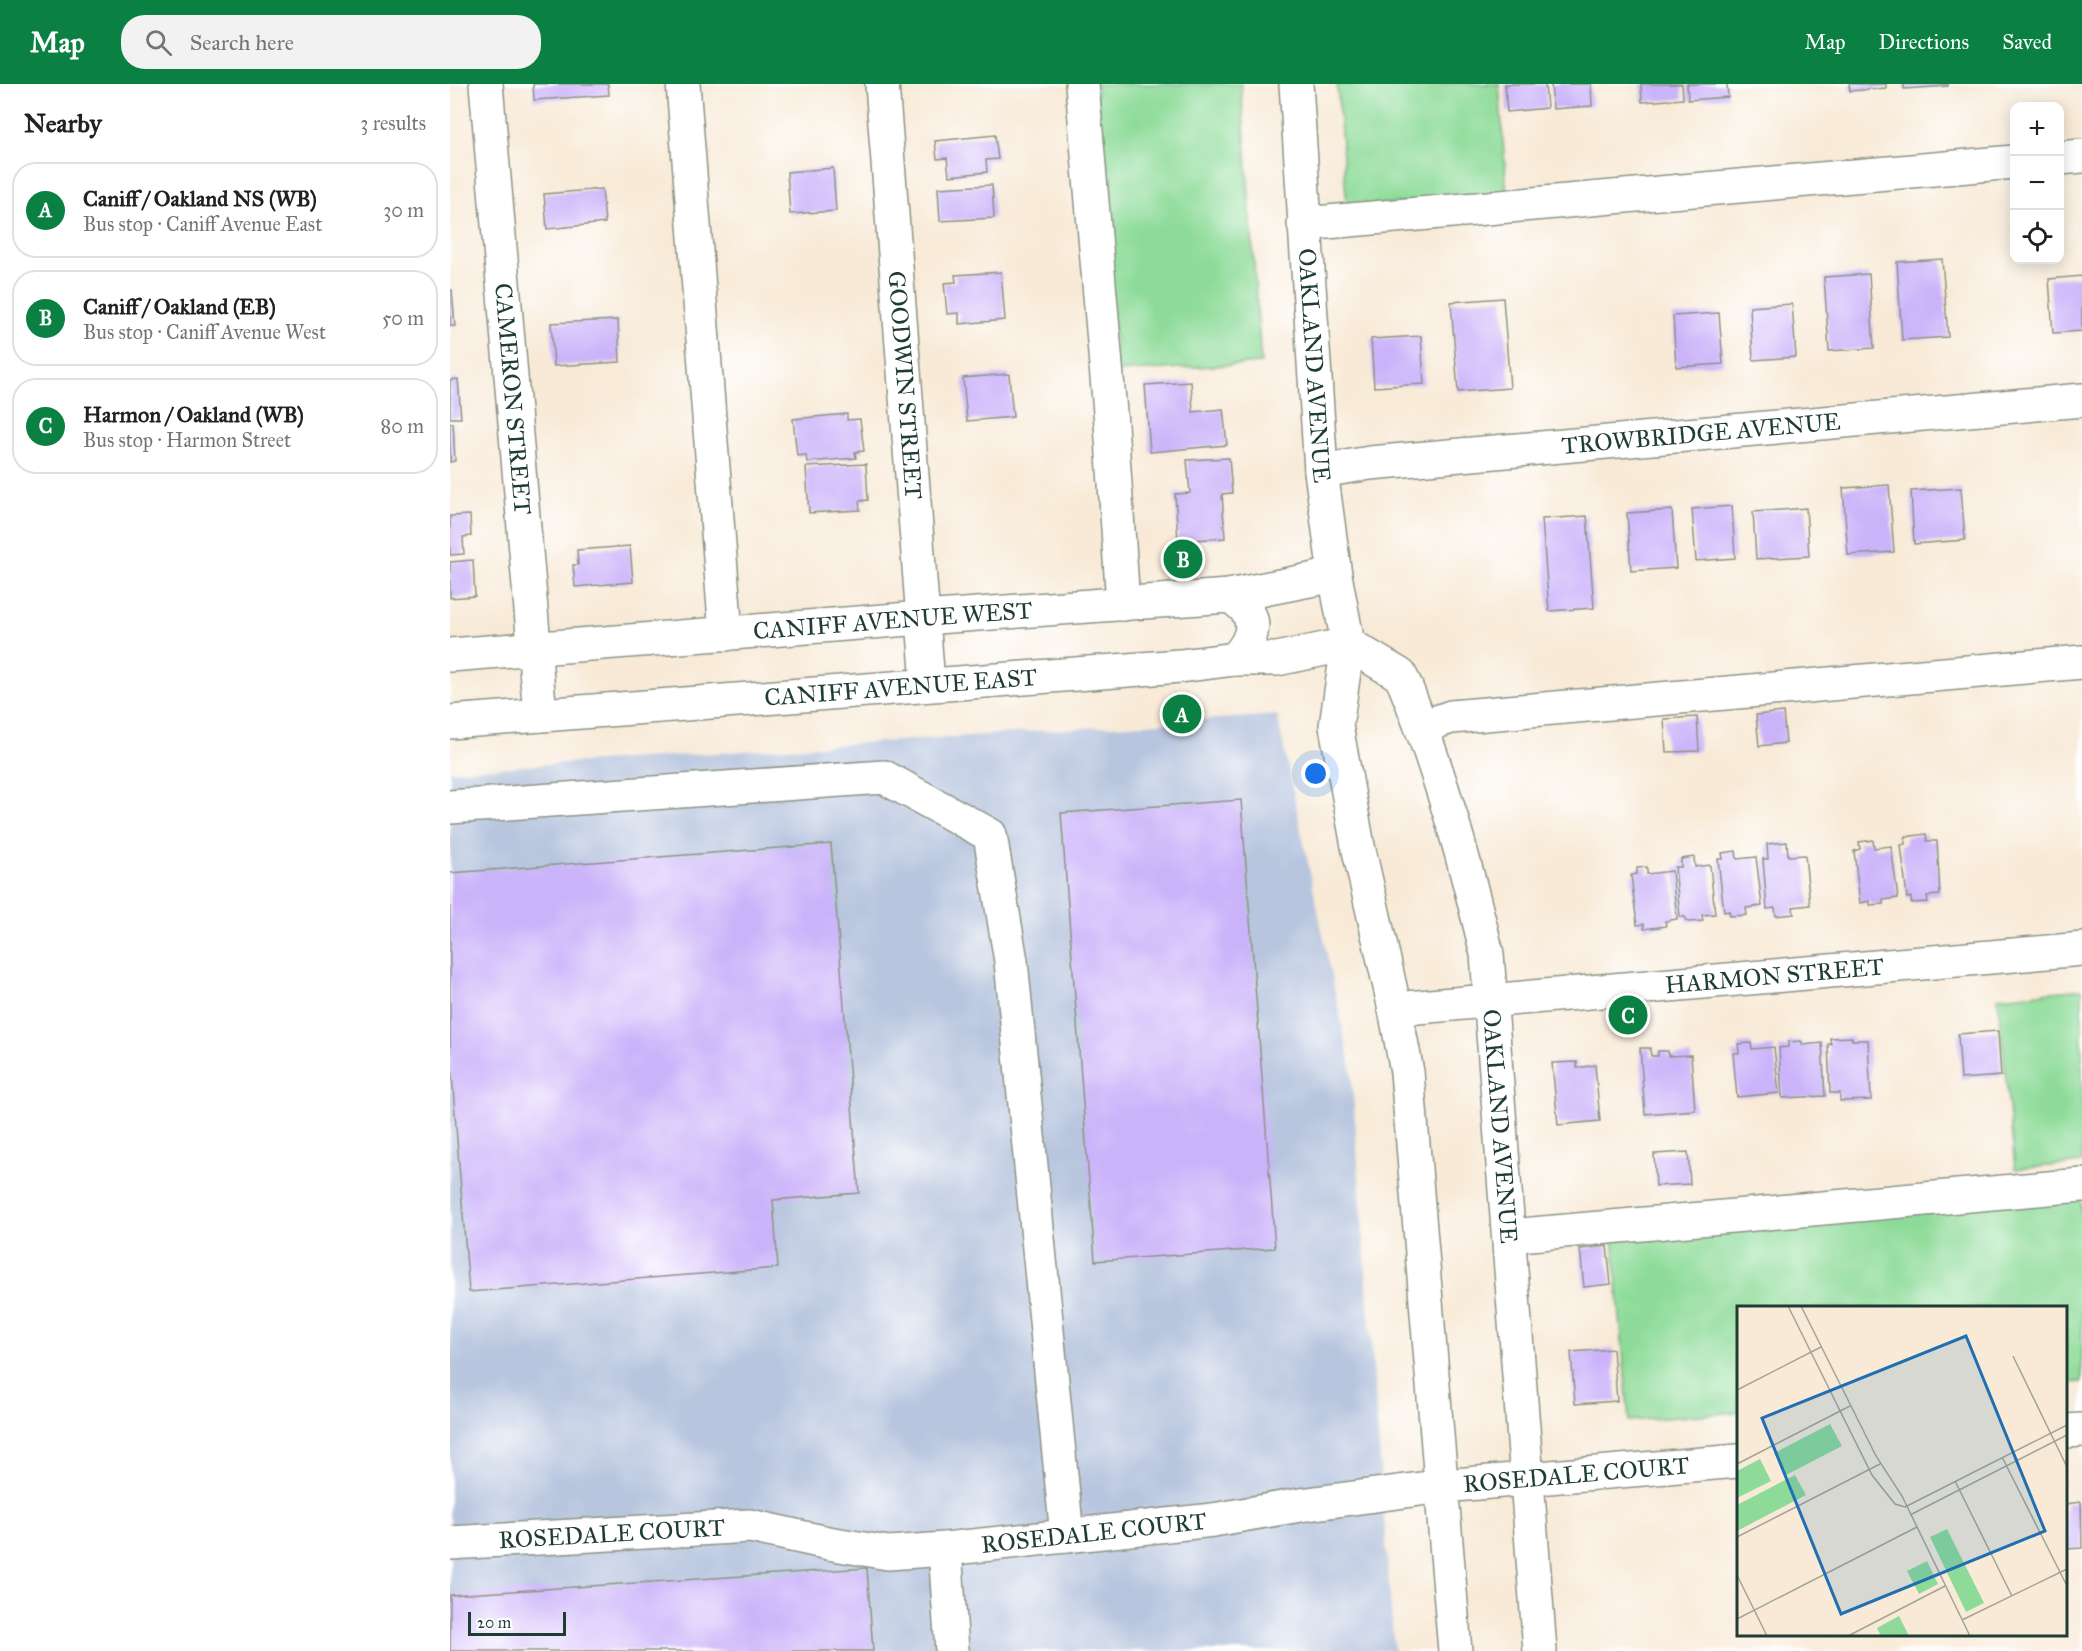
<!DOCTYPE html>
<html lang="en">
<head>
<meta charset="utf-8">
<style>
  body { margin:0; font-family:"IM FELL Great Primer",serif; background:#f2f2f2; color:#202124 }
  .controls { position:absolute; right:18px; top:18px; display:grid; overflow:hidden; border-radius:12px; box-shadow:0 3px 15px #0003 }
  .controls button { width:54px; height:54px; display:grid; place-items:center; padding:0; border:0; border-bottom:2px solid #e0e0e0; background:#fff; color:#202124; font:30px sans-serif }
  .scale { position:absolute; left:18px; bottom:15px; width:98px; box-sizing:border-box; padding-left:6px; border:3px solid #1f3d34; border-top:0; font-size:16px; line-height:21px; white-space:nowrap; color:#1f3d34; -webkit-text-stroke:4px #fff; paint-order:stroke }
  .you { position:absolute; left:866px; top:690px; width:21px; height:21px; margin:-15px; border:4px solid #fff; border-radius:50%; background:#1a73e8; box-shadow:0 0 0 9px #1a73e833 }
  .badge { display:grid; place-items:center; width:39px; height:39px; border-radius:50%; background:#0b8043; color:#fff; font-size:20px; font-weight:700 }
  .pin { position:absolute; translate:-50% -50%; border:3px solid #fff; box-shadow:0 2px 6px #0006 }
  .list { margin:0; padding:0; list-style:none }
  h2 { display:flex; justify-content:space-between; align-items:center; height:78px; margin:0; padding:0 24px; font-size:26px }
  h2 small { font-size:20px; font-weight:400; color:#757577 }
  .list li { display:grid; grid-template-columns:39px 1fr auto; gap:18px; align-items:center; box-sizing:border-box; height:96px; margin:0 12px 12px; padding:0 12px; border:2px solid #e0e0e0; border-radius:24px }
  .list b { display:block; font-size:22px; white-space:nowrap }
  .list p { margin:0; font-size:20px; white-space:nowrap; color:#757577 }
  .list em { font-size:20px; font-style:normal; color:#757577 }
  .icon { flex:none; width:33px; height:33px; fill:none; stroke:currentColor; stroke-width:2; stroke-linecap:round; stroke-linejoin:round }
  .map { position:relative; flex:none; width:1632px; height:1567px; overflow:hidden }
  header { display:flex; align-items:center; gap:36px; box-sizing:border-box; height:84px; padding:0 30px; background:#0b8043; color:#fff }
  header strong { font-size:28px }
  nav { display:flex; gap:33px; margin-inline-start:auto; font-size:21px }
  .search { width:420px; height:54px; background:#f2f2f2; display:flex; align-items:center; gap:15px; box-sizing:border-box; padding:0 21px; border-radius:24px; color:#757577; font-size:22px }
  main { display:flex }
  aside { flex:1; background:#fff }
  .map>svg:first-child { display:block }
  .industrial { fill:#b7c5de }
  .green { fill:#8edb99; stroke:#568c66; stroke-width:1.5 }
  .building { fill:#cbb3f9 }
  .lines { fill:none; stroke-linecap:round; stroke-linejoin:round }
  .minor-casing { stroke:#8c9486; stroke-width:36 }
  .minor { stroke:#fff; stroke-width:33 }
  .labels { text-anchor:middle; stroke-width:4.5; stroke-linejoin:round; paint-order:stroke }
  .street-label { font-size:24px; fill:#1f3d34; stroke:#fff }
  .inset-road { fill:none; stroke:#a1a596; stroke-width:1.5 }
  .view { fill:#1f6fb2; fill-opacity:0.15; stroke:#1f6fb2; stroke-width:3 }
  .inset-edge { fill:none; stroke:#1f3d34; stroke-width:3 }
</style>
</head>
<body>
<header>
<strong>Map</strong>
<div class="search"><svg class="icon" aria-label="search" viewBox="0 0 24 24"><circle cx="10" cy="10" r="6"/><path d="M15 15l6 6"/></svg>Search here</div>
<nav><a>Map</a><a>Directions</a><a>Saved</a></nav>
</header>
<main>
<aside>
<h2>Nearby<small>3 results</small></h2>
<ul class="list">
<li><span class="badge">A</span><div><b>Caniff / Oakland NS (WB)</b><p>Bus stop · Caniff Avenue East</p></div><em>30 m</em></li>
<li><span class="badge">B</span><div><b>Caniff / Oakland (EB)</b><p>Bus stop · Caniff Avenue West</p></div><em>50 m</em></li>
<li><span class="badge">C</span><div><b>Harmon / Oakland (WB)</b><p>Bus stop · Harmon Street</p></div><em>80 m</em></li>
</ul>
</aside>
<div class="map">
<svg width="1632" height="1567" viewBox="0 0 1632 1567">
  <rect width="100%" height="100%" fill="#fff"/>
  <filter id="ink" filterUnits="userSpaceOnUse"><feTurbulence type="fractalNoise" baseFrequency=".0167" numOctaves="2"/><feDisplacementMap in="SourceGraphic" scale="12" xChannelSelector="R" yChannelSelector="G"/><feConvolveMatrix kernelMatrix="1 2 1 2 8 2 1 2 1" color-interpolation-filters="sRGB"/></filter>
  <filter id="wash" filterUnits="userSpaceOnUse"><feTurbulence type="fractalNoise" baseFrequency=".008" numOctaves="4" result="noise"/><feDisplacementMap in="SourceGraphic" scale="24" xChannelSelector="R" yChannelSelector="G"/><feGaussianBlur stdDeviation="1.35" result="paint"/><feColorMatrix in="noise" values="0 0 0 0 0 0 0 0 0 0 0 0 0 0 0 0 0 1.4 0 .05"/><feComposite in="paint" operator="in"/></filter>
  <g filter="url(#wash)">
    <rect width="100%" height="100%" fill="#f8ead7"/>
    <!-- industrial -->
    <path class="industrial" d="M827,631L901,984L944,1567H0V687Z"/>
    <!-- green -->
    <path class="green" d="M646,0H791L811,279L667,288Z
      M887,0H1049L1057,112L897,123Z
      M1632,905V1079L1565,1085L1548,913Z
      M1630,1112L1632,1137V1298L1616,1299V1224H1288V1328L1179,1337L1163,1153Z"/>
    <g id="blocks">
      <!-- building -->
      <path class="building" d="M83,0H158L159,11L84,16Z
        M1055,0H1095L1097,24L1057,28Z
        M1101,0H1141L1142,22L1103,25Z
        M1191,0H1232L1233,15L1192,18Z
        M1237,0H1277L1278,13L1238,16Z
        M1399,0H1436V4L1400,7Z
        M1454,0H1498V2L1454,5Z
        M545,51L548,75L536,76L537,88L499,92L497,74L487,75L485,57Z
        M383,84L386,127L340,130L337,88Z
        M542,101L544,134L490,137L488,104Z
        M152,105L155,139L97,145L94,110Z
        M1492,175L1498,253L1452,256L1447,178Z
        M551,188L555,236L509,240V229L497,230L494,199L506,198L505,191Z
        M1419,190L1424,264L1379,267L1374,193Z
        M1632,192V247L1603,249L1599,195Z
        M0,206H2L5,242H0Z
        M1053,214L1060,304L1008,308L1001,218Z
        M1342,220L1346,273L1303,276L1300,223Z
        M1269,229L1273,280L1226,283L1223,232Z
        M168,236L170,278L104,282L101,239Z
        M971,252L974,300L924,303L921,255Z
        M559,290L563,333L517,337L513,294Z
        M8,295L11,334H0V296Z
        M741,298L743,328L773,325L777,361L700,368L695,301Z
        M397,330V336L410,335L414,367L405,368L406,374L357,378L356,371L347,372L343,335Z
        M0,339H3L5,377L0,378Z
        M779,374L782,409L772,410L775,454L728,457L725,410L740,409L737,376Z
        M416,380L418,416L409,417L410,426L359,429L356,383Z
        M1439,401L1444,468L1398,471L1393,404Z
        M1511,404L1515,456L1464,460L1461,407Z
        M1282,422L1285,474L1246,477L1242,425Z
        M1356,424L1359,472L1306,475L1303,428Z
        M1222,426L1226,484L1181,487L1177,429Z
        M20,431L21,452L13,453L14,470L0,471V432Z
        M1137,432L1144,524L1099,527L1092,435Z
        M180,462L183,498L125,503L123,481H128L127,466Z
        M23,476L25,512L0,514V478Z
        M1333,628L1336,659L1309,662L1306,631Z
        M1247,633L1249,667L1216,668L1214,635Z
        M791,716L825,1164L645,1177L611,729Z
        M1476,750L1477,757H1487L1490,811L1477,812L1478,818L1461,819V813L1457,814L1451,761L1455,760V753Z
        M1423,756L1424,764L1441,762L1448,814L1433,816V820L1420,821V817L1410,819L1404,767L1410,765L1409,758Z
        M1337,758L1338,772L1355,771L1360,821L1343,823L1344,830L1326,832L1325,824L1317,825L1313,775H1318L1317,760Z
        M381,760L409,1109L323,1116L328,1184L19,1208L0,966V789Z
        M1286,767L1287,775L1306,773L1312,822L1296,824L1297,831L1280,832L1279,827L1274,828L1268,775H1273L1272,769Z
        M1244,773L1245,783L1260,781L1265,830L1252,831L1253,837L1238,838L1235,833H1230L1225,783H1231V775Z
        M1197,783V790L1222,787L1227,835L1215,837L1216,842L1194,845V840L1187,841L1181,791L1187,790V784Z
        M1548,947L1551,992L1511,995L1508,950Z
        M1402,953V956H1418L1421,1016L1390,1017V1009H1380L1378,960H1381L1380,954Z
        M1351,957L1353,961L1372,959L1375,1012L1332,1014L1329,964L1338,963V958Z
        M1301,959L1302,965L1324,963L1329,1009L1287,1013L1283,969H1289L1288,960Z
        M1190,964H1200L1201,972H1208V967H1218V972L1241,971L1245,1026L1195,1030Z
        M1127,978V984L1145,981L1150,1037L1108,1041L1102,979Z
        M1238,1068L1240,1100L1206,1102L1204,1070Z
        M1157,1162L1161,1200L1134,1203L1130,1165Z
        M1163,1265L1167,1317L1125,1320L1121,1268Z
        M1631,1418L1632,1464L1616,1465V1420Z
        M417,1484L423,1567H0V1511Z"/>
    </g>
  </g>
  <g filter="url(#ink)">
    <use href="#blocks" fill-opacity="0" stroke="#8c9486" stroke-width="1.5"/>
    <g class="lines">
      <defs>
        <g id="minor">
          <path id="s1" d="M36,0L90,631"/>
          <path d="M233,0L276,550"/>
          <path id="s2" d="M432,0L478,600"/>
          <path d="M632,0L661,340L673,520"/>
          <path id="s3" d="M846,0L871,387L885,491L898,560L886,642L908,762L945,925L957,988L1005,1567"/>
          <path d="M1610,74L1632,72"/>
          <path d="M854,140L1564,78"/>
          <path id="s4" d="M871,387L920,379L1632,316"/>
          <path d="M779,512C810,529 807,552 785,575"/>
          <path id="s5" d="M898,560L950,591L955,601C991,690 1015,777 1037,870L1090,1567"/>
          <path id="s6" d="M0,571L472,534L779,512L885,491"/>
          <path id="s7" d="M0,638L730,582L785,575H827L898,560"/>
          <path d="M972,643L1001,633L1632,578"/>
          <path d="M0,723L434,693L540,751L561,877L617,1452"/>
          <path id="s8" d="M945,925L1632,865"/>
          <path d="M1059,1152L1632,1101"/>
          <path d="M1616,1347L1632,1346"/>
          <path id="s9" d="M0,1459L300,1442L378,1459L438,1469L495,1465L763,1436L850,1421L993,1402L1288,1377"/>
          <path d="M495,1465L502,1567"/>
        </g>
      </defs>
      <!-- minor casing -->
      <use href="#minor" class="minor-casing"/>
      <!-- minor -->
      <use href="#minor" class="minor"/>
    </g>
  </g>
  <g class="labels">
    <!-- street labels -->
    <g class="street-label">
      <text dy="8" stroke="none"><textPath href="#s3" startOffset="282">OAKLAND AVENUE</textPath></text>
      <text dy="8" stroke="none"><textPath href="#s2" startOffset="302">GOODWIN STREET</textPath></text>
      <text dy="8" stroke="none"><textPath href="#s1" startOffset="316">CAMERON STREET</textPath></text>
      <text dy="8" stroke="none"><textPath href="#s4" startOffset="382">TROWBRIDGE AVENUE</textPath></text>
      <text dy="8" stroke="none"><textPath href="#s6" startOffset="444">CANIFF AVENUE WEST</textPath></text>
      <text dy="8" stroke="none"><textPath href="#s7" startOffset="452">CANIFF AVENUE EAST</textPath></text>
      <text dy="8" stroke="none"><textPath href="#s8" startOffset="381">HARMON STREET</textPath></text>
      <text dy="8" stroke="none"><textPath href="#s5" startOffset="526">OAKLAND AVENUE</textPath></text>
      <text dy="8" stroke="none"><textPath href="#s9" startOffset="1134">ROSEDALE COURT</textPath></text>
      <text dy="8" stroke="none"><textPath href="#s9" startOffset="648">ROSEDALE COURT</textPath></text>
      <text dy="8" stroke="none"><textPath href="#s9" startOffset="162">ROSEDALE COURT</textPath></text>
    </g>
  </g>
  <!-- overview -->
  <g transform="translate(1287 1222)">
    <rect width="330" height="330" fill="#f8ead7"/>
    <path d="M93,118L105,140L49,169L37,147ZM23,153L34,175L0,192V165ZM58,169L69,189L0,225V199ZM210,223L247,297L229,306L193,231ZM190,255L201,278L182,288L170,265ZM162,310L172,330H144L140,322Z" fill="#8edb99"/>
    <path class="inset-road" d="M51,0L135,169L158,198L168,201M64,0L139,150L165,190L233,330M276,50L330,161M0,84L84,41M265,151L330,280M0,158L113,100M218,175L275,290M168,201L330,119M173,209L330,129M0,231L143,158M0,269L30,330M0,313L180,221M225,314L330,263M111,330L208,280"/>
    <path class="view" d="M229,30L308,225L104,308L25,112Z"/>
    <rect width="330" height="330" class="inset-edge"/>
  </g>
</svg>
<div class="controls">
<button>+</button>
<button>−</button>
<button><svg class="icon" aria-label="locate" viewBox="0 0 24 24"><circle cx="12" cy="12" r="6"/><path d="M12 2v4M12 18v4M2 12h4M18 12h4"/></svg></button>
</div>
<div class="scale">20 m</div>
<div class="you"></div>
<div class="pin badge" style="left:732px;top:630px">A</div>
<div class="pin badge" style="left:733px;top:475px">B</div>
<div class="pin badge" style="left:1178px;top:931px">C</div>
</div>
</main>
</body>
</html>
